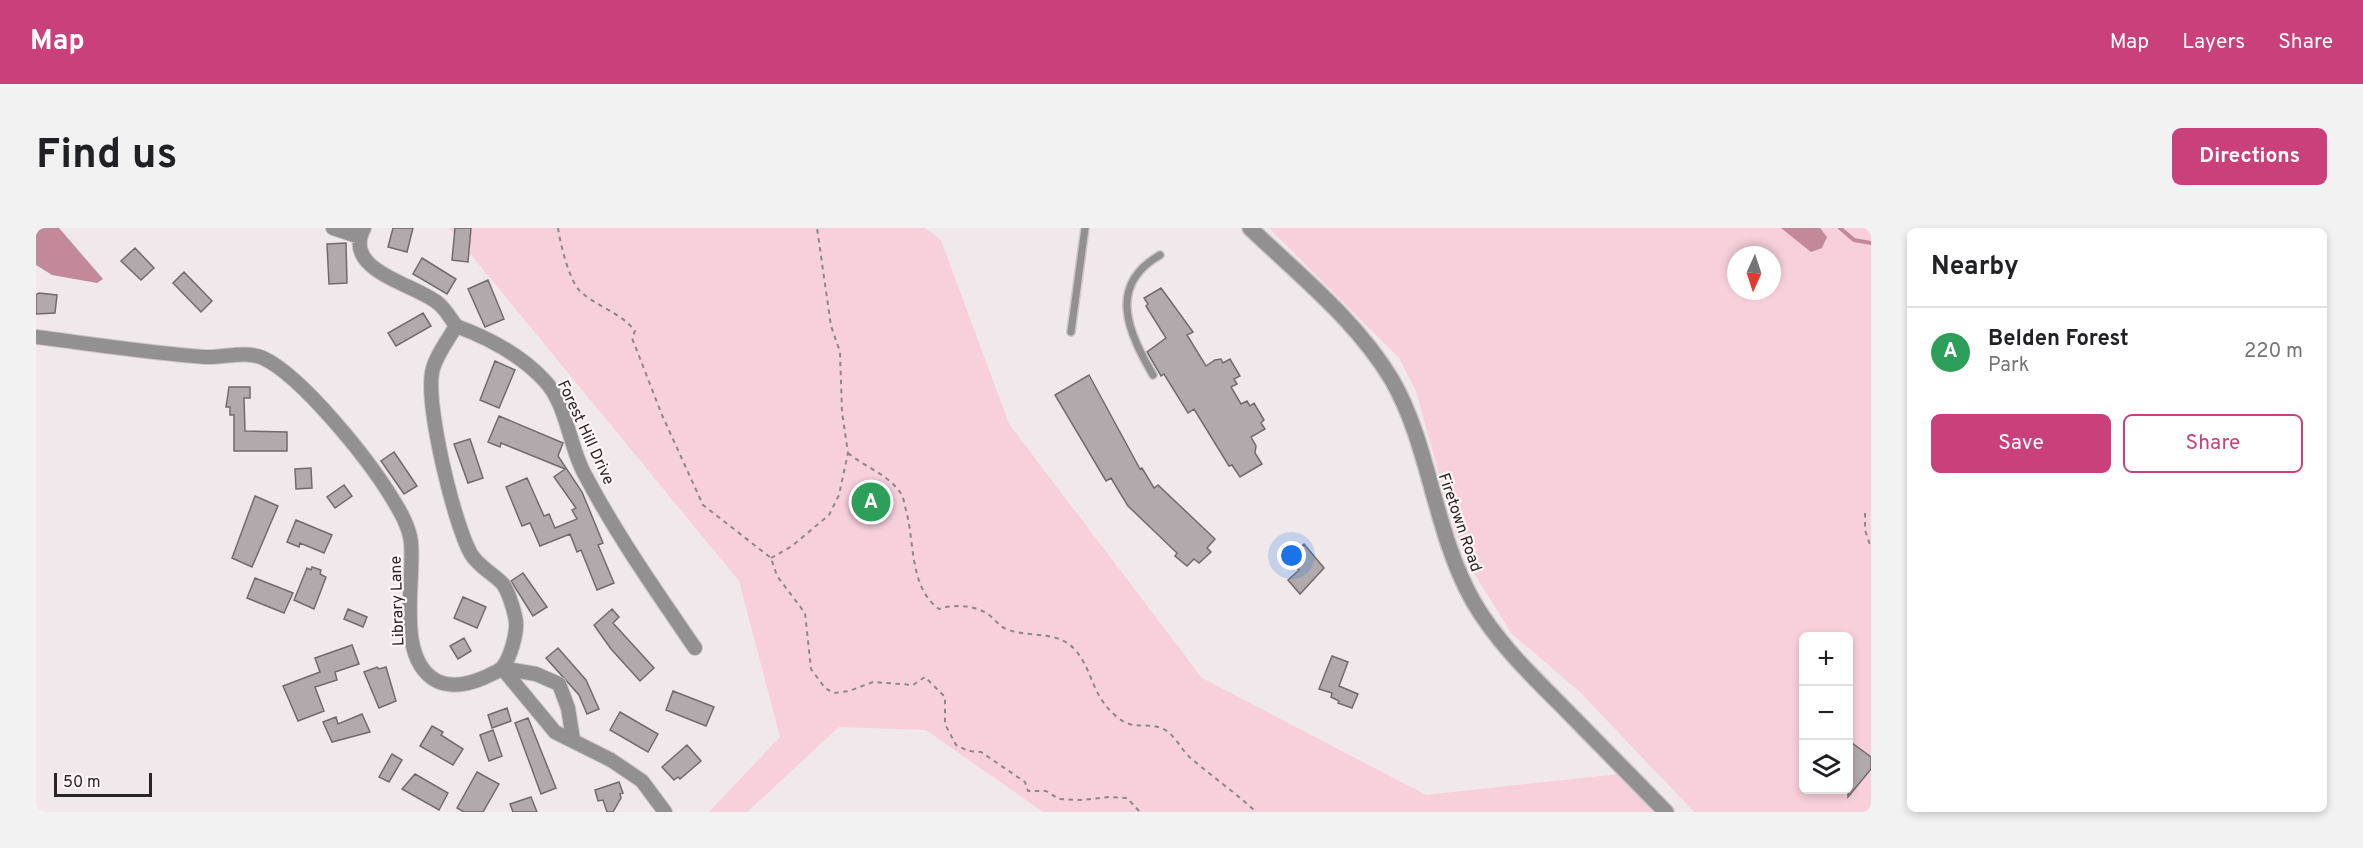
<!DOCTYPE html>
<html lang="en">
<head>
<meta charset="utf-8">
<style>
  body { margin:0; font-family:Overpass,sans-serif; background:#f2f2f2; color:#202124 }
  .controls { position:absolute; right:18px; bottom:18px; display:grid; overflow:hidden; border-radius:9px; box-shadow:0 3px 9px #0003 }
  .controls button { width:54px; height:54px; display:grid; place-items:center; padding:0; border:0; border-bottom:2px solid #e0e0e0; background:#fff; color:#202124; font:30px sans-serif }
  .compass { position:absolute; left:1691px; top:18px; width:54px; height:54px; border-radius:50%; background:#fff; box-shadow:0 3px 9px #0003; rotate:183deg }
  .scale { position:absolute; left:18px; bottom:15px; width:98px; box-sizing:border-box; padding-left:6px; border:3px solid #292526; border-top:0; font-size:16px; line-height:21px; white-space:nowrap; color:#292526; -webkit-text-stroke:4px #fff6f8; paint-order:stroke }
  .you { position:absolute; left:1256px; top:328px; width:21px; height:21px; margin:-15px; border:4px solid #fff; border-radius:50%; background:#1a73e8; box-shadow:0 0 0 9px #1a73e833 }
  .badge { display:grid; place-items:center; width:39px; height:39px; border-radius:50%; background:#c9407a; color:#fff; font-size:20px; font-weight:700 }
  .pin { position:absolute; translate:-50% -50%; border:3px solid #fff; box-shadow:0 2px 6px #0006 }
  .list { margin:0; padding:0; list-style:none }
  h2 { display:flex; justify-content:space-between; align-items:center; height:78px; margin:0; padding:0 24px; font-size:26px }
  h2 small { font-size:20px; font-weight:400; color:#757577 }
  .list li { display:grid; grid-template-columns:39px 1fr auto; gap:18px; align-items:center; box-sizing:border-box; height:90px; padding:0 24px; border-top:2px solid #e0e0e0 }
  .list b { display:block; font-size:22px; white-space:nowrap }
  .list p { margin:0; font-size:20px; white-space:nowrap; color:#757577 }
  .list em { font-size:20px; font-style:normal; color:#757577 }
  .actions { display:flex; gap:12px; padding:18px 24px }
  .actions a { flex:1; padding:14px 0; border:2px solid #c9407a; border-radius:9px; text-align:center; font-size:21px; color:#c9407a }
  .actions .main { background:#c9407a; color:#fff }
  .icon { flex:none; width:33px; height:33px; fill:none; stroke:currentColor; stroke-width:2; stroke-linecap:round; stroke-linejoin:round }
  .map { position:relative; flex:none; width:1835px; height:584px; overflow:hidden; border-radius:9px }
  header { display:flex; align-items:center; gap:36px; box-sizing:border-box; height:84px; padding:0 30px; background:#c9407a; color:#fff }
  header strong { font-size:28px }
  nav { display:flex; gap:33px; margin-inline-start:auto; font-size:21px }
  .intro { display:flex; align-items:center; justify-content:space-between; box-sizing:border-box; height:144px; padding:0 36px }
  h1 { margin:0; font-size:42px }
  .button { padding:15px 27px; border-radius:9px; background:#c9407a; color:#fff; font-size:21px; font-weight:700 }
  main { display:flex; gap:36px; padding:0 36px }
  aside { flex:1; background:#fff; border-radius:9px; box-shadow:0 3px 9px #0003 }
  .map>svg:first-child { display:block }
  .green { fill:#f7d0dc; fill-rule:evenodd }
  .water { fill:#c2899b }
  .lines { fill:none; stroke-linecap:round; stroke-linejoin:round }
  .stream { stroke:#c2899b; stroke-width:4 }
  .building { fill:#b1a9ab; stroke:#726b6d; stroke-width:1.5 }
  .service-casing { stroke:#cdc5c8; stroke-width:10 }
  .minor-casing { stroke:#cdc5c8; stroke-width:16 }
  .tertiary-casing { stroke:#cdc5c8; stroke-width:18 }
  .path { stroke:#8e8789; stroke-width:2; stroke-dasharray:4.5 4.5; stroke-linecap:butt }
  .service { stroke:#939091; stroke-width:7 }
  .minor { stroke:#939091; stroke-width:14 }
  .tertiary { stroke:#939091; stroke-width:15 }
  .labels { text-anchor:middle; stroke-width:4.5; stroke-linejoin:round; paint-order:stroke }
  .street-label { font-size:16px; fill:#292526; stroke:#fff6f8 }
</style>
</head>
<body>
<header>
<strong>Map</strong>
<nav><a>Map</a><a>Layers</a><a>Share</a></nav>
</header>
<div class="intro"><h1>Find us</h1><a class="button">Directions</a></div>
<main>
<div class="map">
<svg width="1835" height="584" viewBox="0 0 1835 584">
  <rect width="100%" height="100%" fill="#f1e8eb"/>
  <!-- green -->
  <path class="green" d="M413,0H889L905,12L973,196L1166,450L1390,567L1583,546L1617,584H1007L890,502L803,499L711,584H673L744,509L703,353Z
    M1233,0H1835V584H1658L1544,464L1476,406L1434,339L1419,304L1380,163L1363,130ZM1700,27H1736V63H1700ZM1768,409H1812V562H1768Z"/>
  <!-- water -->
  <path class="water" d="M0,0H23L67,51L61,55L16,47L0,37Z
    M1745,0H1784L1791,9L1786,20L1775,24Z"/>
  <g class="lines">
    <!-- stream -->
    <path class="stream" d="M1804,0L1818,12L1835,15"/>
  </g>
  <!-- building -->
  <path class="building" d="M357,0H377L371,24L352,19Z
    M419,0H435L432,34L416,32Z
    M310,15L311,55L293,56L291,16Z
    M99,20L118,40L105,52L85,33Z
    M386,30L420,51L411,66L377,46Z
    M148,44L176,73L165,84L137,55Z
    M452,52L468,91L449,99L432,61Z
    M1125,60L1157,104L1151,107L1170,138L1179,132L1185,131L1187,135L1194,131L1204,148L1198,151L1201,156L1195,159L1205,176L1211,173L1214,178L1218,175L1228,192L1225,195L1229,201L1215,209L1220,218L1219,225L1226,236L1204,249L1196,237L1193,238L1158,181L1152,185L1128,146L1125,148L1111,124L1130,110L1110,78L1112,76L1108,70Z
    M3,65L21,67L19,85L0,86V67Z
    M387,85L395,98L360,118L352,105Z
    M459,133L479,142L463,180L444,172Z
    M1053,147L1104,241L1106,240L1118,260L1122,257L1179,311L1171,320L1175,324L1163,335L1158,331L1151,338L1139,328L1141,325L1092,278L1075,250L1070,253L1019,167Z
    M193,159H214V170H208L209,203L251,204V223H198V187H194V179H190Z
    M463,188L527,215L522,228L546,264L567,315L562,317L578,355L561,362L545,322L541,324L534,306L504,318L494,295L486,298L470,259L491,250L508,288L513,286L519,300L541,291L536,282L540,280L518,249L529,241L465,215L464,219L452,214Z
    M434,211L447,250L432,255L418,216Z
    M358,224L381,258L368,266L345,233Z
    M275,240L276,260L260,261L259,241Z
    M308,257L316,268L299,280L291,269Z
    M219,268L242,278L216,339L196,330Z
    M260,292L296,307L288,325L264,315L263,319L251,314Z
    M1268,316L1288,340L1264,366L1252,352L1263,342L1252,330Z
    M276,339L285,342L284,346L290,349L278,381L258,372L271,340L275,342Z
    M487,345L511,379L497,388L475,353Z
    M219,350L257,365L248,385L211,370Z
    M427,369L450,379L441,400L418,390Z
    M312,381L331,389L327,399L308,391Z
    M576,381L583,389L577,395L618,440L604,453L575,421L558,397Z
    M428,410L435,423L422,431L414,418Z
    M316,417L323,436L299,444L301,452L279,459L288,483L262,493L247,458L284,444L279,430Z
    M522,420L550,452L563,481L551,486L543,467L510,430Z
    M1296,428L1312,434L1303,458L1322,466L1316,480L1302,475L1303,473L1295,469L1296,465L1283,461Z
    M341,439L343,441L350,439L360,473L343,480L328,444Z
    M637,463L678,479L670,498L630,482Z
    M471,480L475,493L456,500L452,487Z
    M584,484L622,506L612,524L574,502Z
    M326,486L334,504L296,514L287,494L300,489L302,496Z
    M492,490L520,560L505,566L479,495Z
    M396,498L407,504L405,507L427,521L417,537L384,518Z
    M457,502L466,528L453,533L444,507Z
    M1812,512L1835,529V541L1812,569Z
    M651,517L665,533L644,551L642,549L638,552L626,539Z
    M356,526L366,532L353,554L343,549Z
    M441,544L463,556L447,584H428L421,580Z
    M379,546L412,565L403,582L366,561Z
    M583,554L587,565L584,566L585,570L577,584H571L567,572L562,573L559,562Z
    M495,569L501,584H477L474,576Z"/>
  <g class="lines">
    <defs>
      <path id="service" d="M1035,104L1049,0
        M1117,147C1093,105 1070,58 1124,27"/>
      <path id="minor" d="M297,0L324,9
        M420,98C453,110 485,127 509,153C531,177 533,217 548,245C580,306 620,363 659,420
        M0,109C56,116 113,125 169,129C188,130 209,122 227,130C266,148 333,232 356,270C364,283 373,298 375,314C379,354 359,431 401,453C416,460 433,456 447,450C453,447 462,444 466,440C474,431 481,406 480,394C479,385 472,361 466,355C455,344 443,339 435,326C418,296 390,179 396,145C398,130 412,112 420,98C415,91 410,82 403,76C381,56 305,44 328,0
        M466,440L519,504L575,532L606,553L629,584
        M466,440L500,446L523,456L532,480L537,511"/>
      <path id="tertiary" d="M1214,0C1263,47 1321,93 1356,152C1394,218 1398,304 1437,373C1460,413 1493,445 1525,477C1560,513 1595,548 1630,584"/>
    </defs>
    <!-- service casing -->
    <use href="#service" class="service-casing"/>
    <!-- minor casing -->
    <use href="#minor" class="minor-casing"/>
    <!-- tertiary casing -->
    <use href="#tertiary" class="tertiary-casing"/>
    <!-- path -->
    <path class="path" d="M522,0C524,15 533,51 543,62C560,79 583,83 599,103L596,110L626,187L667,277L735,330L741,348L769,385L775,441L789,460L798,465L813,463L837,454L877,457L889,449L909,469V496L920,517L932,523L945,524L989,554L992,563H1010L1023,571L1045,572L1073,569L1091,570L1104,584
      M812,225C829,239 851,246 864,264C868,269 868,276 870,282C879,315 873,359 903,381C918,376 938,377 952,386C960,392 963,399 973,402C996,410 1024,402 1041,424C1058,446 1055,467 1081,489C1098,503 1109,494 1125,500C1139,505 1145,523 1157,532C1178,550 1200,565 1220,584
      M1829,285V302L1835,320
      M735,330L756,318L793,287L803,267L812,225L806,184L804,124L795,98L781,0"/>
    <!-- service -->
    <use href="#service" class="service"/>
    <!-- minor -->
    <use href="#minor" class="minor"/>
    <!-- tertiary -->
    <use href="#tertiary" class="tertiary"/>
  </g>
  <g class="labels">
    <!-- street labels -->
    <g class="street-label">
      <text transform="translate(551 204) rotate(65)" y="6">Forest Hill Drive</text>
      <text transform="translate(1425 294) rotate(71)" y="6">Firetown Road</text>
      <text transform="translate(360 373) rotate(-92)" y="6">Library Lane</text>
    </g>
  </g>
</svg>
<div class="controls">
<button>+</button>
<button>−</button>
<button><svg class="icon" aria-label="layers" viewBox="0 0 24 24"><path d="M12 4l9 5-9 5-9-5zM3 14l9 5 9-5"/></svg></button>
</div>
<svg class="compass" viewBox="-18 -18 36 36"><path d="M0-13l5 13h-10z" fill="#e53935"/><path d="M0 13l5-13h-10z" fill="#757577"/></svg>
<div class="scale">50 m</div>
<div class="you"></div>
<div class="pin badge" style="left:835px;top:274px;background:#2e9e5b">A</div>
</div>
<aside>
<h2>Nearby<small></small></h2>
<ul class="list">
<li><span class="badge" style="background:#2e9e5b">A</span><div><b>Belden Forest</b><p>Park</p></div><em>220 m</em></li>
</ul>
<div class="actions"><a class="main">Save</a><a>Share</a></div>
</aside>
</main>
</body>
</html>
